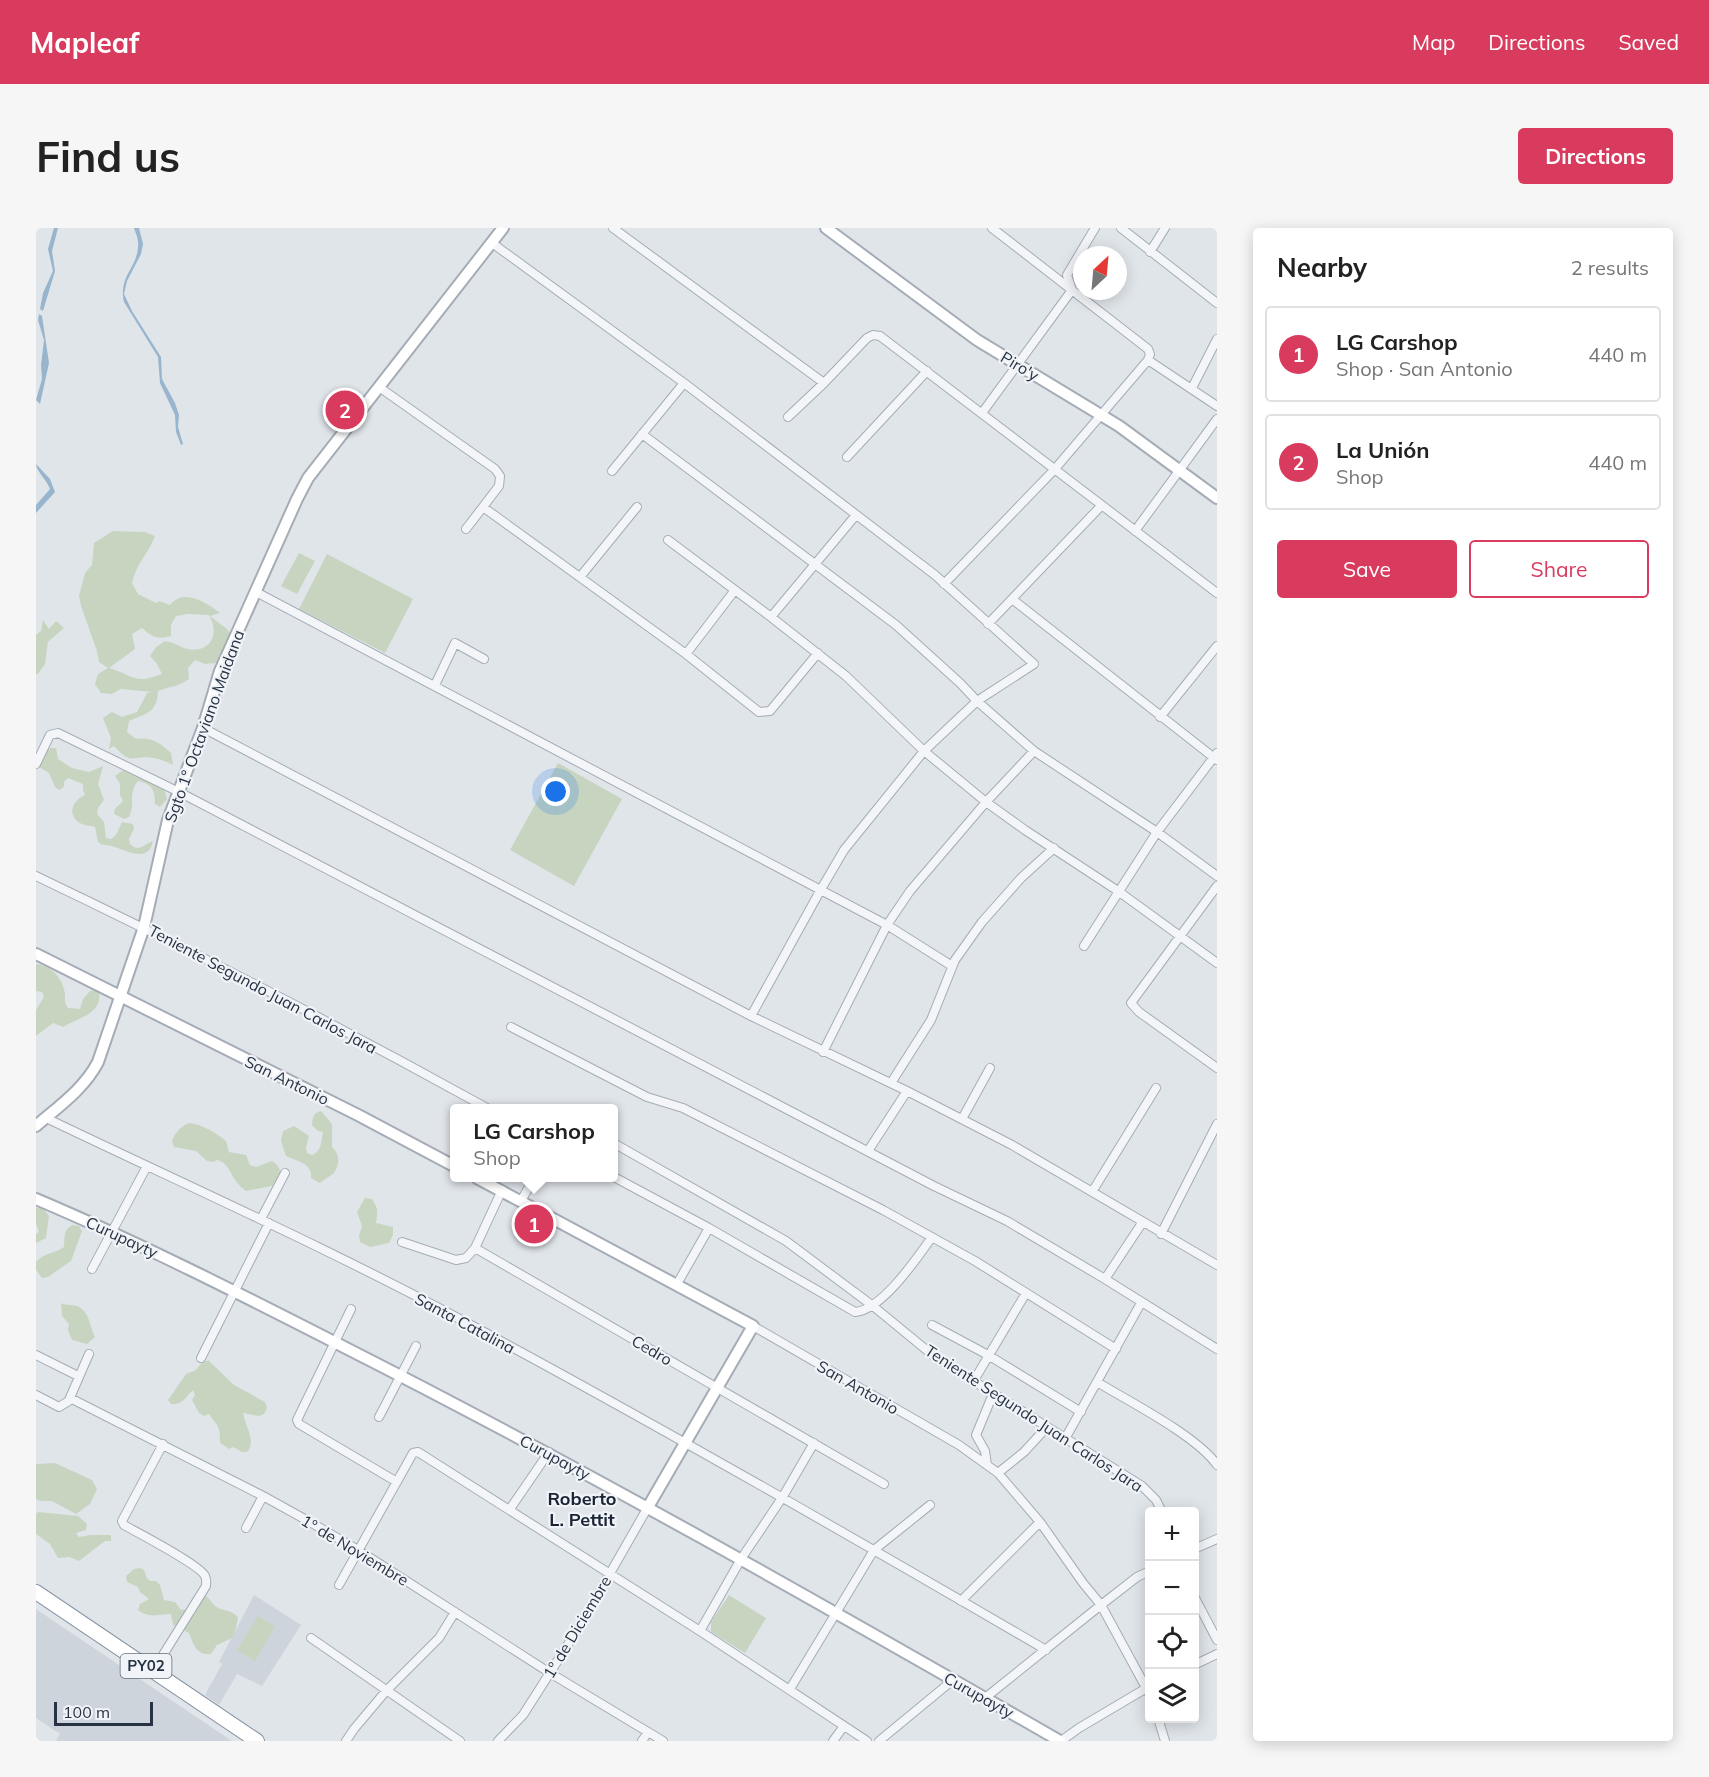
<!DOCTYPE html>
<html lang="en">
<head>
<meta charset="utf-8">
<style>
  body { margin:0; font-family:Mulish,sans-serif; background:#f6f6f6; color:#222 }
  .controls { position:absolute; right:18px; bottom:18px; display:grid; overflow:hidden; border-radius:6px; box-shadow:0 3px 15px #0003 }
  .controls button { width:54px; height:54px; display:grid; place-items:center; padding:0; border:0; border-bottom:2px solid #e0e0e0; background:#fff; color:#222; font:30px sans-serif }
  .compass { position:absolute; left:1037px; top:18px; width:54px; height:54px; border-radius:50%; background:#fff; box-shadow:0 3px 15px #0003; rotate:26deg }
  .scale { position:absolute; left:18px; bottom:15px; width:99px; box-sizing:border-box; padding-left:6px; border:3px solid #273343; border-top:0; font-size:16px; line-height:21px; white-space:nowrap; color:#273343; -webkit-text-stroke:4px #f0f3f7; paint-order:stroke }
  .you { position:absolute; left:520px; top:564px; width:21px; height:21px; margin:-15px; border:4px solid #fff; border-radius:50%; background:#1a73e8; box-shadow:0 0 0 9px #1a73e833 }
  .badge { display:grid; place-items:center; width:39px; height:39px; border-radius:50%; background:#d93b5e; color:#fff; font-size:20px; font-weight:700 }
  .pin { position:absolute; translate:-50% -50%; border:3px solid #fff; box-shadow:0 2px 6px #0006 }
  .popup { position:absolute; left:414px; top:876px; width:168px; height:78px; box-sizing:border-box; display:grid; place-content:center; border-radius:6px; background:#fff; filter:drop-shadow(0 2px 4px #0005); font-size:20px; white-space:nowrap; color:#767676 }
  .popup b { font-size:22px; color:#222 }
  .popup::after { content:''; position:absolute; left:50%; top:100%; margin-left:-12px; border:12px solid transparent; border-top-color:#fff }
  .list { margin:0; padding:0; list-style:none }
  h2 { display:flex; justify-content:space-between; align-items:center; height:78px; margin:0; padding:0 24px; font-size:26px }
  h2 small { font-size:20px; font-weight:400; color:#767676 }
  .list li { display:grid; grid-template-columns:39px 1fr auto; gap:18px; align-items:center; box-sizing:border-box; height:96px; margin:0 12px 12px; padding:0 12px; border:2px solid #e0e0e0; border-radius:6px }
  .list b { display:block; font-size:22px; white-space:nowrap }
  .list p { margin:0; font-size:20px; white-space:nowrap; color:#767676 }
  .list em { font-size:20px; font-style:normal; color:#767676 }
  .actions { display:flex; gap:12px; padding:18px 24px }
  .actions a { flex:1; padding:14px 0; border:2px solid #d93b5e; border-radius:6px; text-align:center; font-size:21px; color:#d93b5e }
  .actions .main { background:#d93b5e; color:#fff }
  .icon { flex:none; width:33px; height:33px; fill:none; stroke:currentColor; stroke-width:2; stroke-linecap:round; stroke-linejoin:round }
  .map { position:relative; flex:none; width:1181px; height:1513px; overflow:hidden; border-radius:6px }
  header { display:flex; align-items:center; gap:36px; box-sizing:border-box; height:84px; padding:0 30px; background:#d93b5e; color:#fff }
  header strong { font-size:28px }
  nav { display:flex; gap:33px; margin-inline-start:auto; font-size:21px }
  .intro { display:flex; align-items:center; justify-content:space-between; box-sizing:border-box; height:144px; padding:0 36px }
  h1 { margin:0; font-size:42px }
  .button { padding:15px 27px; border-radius:6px; background:#d93b5e; color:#fff; font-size:21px; font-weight:700 }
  main { display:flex; gap:36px; padding:0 36px }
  aside { flex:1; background:#fff; border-radius:6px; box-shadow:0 3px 15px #0003 }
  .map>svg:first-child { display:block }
  .built { fill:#ced4dc }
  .green { fill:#c7d5c0; fill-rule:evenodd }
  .water { fill:#98b5cd }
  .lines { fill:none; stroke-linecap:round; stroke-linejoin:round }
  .street-casing { stroke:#a5acb5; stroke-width:10 }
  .secondary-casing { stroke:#a5acb5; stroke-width:14 }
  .highway-casing { stroke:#8693a2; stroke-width:16 }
  .street { stroke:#f3f5f8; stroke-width:8 }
  .secondary { stroke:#fff; stroke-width:10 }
  .highway { stroke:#fff; stroke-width:14 }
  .labels { text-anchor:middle; stroke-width:4.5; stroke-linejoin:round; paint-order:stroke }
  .shield { fill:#f0f3f7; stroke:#636d79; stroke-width:1.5 }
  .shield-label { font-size:15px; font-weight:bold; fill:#273343 }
  .street-label { font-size:16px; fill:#273343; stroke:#f0f3f7 }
  .neighbourhood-label { font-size:18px; font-weight:bold; fill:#192434; stroke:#f0f3f7 }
</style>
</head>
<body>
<header>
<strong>Mapleaf</strong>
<nav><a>Map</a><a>Directions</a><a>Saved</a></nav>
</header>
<div class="intro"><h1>Find us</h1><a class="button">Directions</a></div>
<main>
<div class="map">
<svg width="1181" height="1513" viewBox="0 0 1181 1513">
  <rect width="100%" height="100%" fill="#e0e5ea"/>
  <!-- built -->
  <path class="built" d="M218,1367L265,1397L226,1458L201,1446L183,1477L169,1467L186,1436L183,1434Z
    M0,1381L28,1400L196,1513H20L24,1506L0,1490Z"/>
  <!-- green -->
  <path class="green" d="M77,303L109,304L119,308C112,327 101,334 96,355L102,366L120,375L123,373L134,377C147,360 170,374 184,385L174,388L191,401L198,410L180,435L169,436L159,432L152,440L153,451C143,459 134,458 122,463C121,485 111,485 93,493L91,504L100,511C116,509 124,515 135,525L137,537C131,534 124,531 118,530C96,526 97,539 78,518L73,521L75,510L67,490L76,484L86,489L101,484L111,465L116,464L85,461L76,466L65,465L59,456L62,446L72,440L63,434L61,423L45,378L43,368L49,345L56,337L58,315ZM152,386L173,387C184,405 175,425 152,421C145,420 141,415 129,413L120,419L114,428L121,436L126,446C98,457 97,447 73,440L99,421L96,406L106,400C116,409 122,412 135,408V397L140,388Z
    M263,325L279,333L261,366L245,358Z
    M291,326L377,371L349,425L263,381Z
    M7,392L13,401L20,393L28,400L12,414L9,436L2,446H0V407L5,403Z
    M14,520H20L22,531L36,540L53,544L67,538L62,556L68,572L62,580L61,586L68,594L70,610L75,611L80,607L86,594L97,596L98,601L93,611L94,616C103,625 108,616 117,613C113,636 89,622 76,618C70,617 67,618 62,614L59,599C54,597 48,598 44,595C30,586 37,572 49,567L47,562V556L32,550L28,554V559L23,562L19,559L13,545L3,539L10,523Z
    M522,535L586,571L538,658L474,622Z
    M87,542C101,549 115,553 128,560L131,571L124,579L119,576C119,562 116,556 102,553C91,567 100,576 93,589L88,591L78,586L79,581L87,573L84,567V556L79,548Z
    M0,736C15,738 27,750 29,766C29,772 28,774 32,780L44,781L47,771L54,763L60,762L63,765C67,785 40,791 27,799L17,795L0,808V782L8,769L6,764L0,763Z
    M285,883L296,896V919C304,926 304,936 298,945L284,955L275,950C277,935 260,933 250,928L245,913L247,903L258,898L273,908L270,919L271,925L276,927C286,923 285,913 287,904L282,903L276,897C277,889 276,886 285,883Z
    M153,895C165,896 181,905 190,913L193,924L210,927L214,937L220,939L236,933C247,940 245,947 240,957L210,963C194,952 195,935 181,932L177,934L171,933L160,923L138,919L136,913C139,904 146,898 153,895Z
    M329,970L336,971C342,981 342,981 340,995L357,999V1007L353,1015L334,1019L324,1014L323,1008L326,998L321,984Z
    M6,979L13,988L10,1010L0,1015V1006L3,1004L0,996V980Z
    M37,997L43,998L46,1003L35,1033L12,1049L6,1050L0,1042V1034C9,1024 18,1026 28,1019C29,1009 27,1001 37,997Z
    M25,1075C31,1078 38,1076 43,1079C54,1085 54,1100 59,1109L51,1116L36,1112L32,1102L33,1096L26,1088Z
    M171,1131L198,1157L229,1174L231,1180L228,1186L223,1188L207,1185C209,1198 221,1213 211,1224H206L197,1219L193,1221L184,1215C184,1198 183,1200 173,1186L168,1188L163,1185L156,1172L159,1167L157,1162C150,1168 146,1178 135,1176L132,1172L150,1146L160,1142L167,1133H172Z
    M19,1235L56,1252L61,1261L54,1276L40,1286L16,1273H5L0,1271V1236Z
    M3,1284L42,1288L51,1296L50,1302L40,1305L43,1309L54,1307H75V1313H69L43,1333L33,1329L22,1330L14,1316L0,1306V1285Z
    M104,1340L108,1342L111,1350L114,1353H120L124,1357L128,1372L139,1374L145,1382L151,1381L167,1367C174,1369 173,1372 178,1377C185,1384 194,1380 202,1389L200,1400L196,1410L181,1417L175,1426C161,1428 157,1416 153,1405L137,1397L135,1386C121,1386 114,1391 102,1382L104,1376L113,1371L104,1364L102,1359L91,1354L90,1348L98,1341Z
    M693,1367L730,1390L709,1425L675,1404V1394Z
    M222,1388L239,1398L219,1433L201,1422Z"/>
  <!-- water -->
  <path class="water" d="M18,0H22L16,23L19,43L7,83L4,81L7,65L17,43L12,21Z
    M98,0H103L107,16L105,26L91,53L88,66L96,83L125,129L126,151L139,175L143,187L142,199L147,216L145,217L140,204L139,187L124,155L122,129L88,74C82,49 101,40 102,19C103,12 100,6 98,0Z
    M3,86L6,88L13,135L4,176L0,172L6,151L5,137L8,112L2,92Z
    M0,236L14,251L19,264L0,285V277L14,261C11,252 0,243 0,236Z"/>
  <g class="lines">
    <defs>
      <path id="street" d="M577,0L788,155L831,110L837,107L844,108L1181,365
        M1085,0L1181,75
        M456,15L648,155L899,347L998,436L941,473L888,523L808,622L784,663L715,788
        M1114,24L1129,0
        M1112,132L1181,178
        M343,159L459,241L464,248L463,258L430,301
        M1156,160L1181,111
        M946,185L1036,62L1031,47L1059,0
        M752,189L788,155
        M606,206L860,397L924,455L941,473L998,523L1121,604L1181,648
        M811,229L891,143
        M576,243L648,155
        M447,279L650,426L723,484L734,483L782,425
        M1099,303L1181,191
        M632,312L735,389L810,448L888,523L950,574L989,602L1082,663L1181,735
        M544,349L601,279
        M908,356L1018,242L1112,132L1114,126L1112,121L956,0
        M220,364L851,697L916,738
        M976,371L1181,532
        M735,389L820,287
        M952,396L1065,278
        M650,426L699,362
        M399,457L419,415L448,431
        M1124,489L1181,418
        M167,500L715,788L871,863L976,917L1181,1037
        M0,536L14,507L22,505L143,564L898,958L971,993L1069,1051L1181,1121
        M0,648C153,721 303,798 451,880
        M1181,658L1095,775L1103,784L1181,840
        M1048,718L1121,604L1181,525
        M475,799L611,869L647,880L847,982L939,1033L1080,1121
        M787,824L851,697L874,663L950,574L998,523
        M855,855L895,792L919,732L946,694L985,650L1018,620
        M10,890C152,958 296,1022 435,1097C629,1201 820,1311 1010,1422
        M926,891L954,840
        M581,917L750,1013L837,1078L899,1129L1106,1258L1120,1272L1126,1284
        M832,923L871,863
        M578,949L673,1000L819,1084C846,1082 881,1030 896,1009
        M466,962L439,1020L848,1256
        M1056,964L1120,860
        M485,973L498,950
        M225,991L249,945
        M1125,1006L1181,896
        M366,1014L420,1032L430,1030L439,1020
        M56,1041L111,938
        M1069,1051L1106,995
        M641,1056L673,1000
        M315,1081L261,1192L263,1196L361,1254
        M896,1097L952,1127L1045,1184
        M717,1098L923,1217L962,1245L1004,1294L1047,1355L1065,1377L1114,1467
        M0,1127L42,1148
        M165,1130L233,995
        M937,1154L990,1065
        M1061,1154C1094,1174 1161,1208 1181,1237
        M0,1167L23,1179L36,1171L227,1268L274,1294L322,1322L514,1445L627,1513
        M33,1172L53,1126
        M343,1189L380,1118
        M1030,1209L1105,1075
        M951,1237L949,1223L940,1207L957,1166
        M962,1245L988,1224L1010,1200
        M474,1281L513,1224
        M210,1300L227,1268
        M1158,1321L1181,1311
        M303,1357L377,1225L382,1224L664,1403L831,1513
        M1158,1368L1181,1412
        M925,1373L1004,1294
        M664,1403L705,1331L746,1270L778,1215
        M275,1410L424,1513
        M1158,1437L1181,1426
        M117,1443L170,1358C170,1354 171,1352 169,1348C164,1337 102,1305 88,1297L86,1293L127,1216
        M754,1461L838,1322L894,1277
        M949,1470L1065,1377L1101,1349L1114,1343
        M1122,1490L1129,1513
        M310,1513L318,1501L350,1463L403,1410L419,1384
        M462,1513L487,1487L545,1396L612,1279
        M606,1513L612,1504
        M797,1513L808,1498
        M843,1513L917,1452
        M1025,1513L1043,1500L1114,1458"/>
      <path id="secondary" d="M790,0L941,112L1083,198L1181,270
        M0,726L322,887L418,938
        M0,898C22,879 48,861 62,834L108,699L132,592L167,500L184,443L261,271L272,250L286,232L467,0
        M441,950L717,1098L612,1279
        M0,971C104,1015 204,1066 304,1117C549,1241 787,1377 1024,1513"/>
      <path id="highway" d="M0,1364L221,1513"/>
    </defs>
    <!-- street casing -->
    <use href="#street" class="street-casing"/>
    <!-- secondary casing -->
    <use href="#secondary" class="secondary-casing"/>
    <!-- highway casing -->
    <use href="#highway" class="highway-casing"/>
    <!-- street -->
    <use href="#street" class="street"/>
    <!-- secondary -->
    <use href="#secondary" class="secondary"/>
    <!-- highway -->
    <use href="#highway" class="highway"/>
  </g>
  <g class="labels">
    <!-- shield labels -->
    <rect class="shield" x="84.5" y="1426" width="51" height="24" rx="4.5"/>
    <g class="shield-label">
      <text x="110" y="1443">PY02</text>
    </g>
    <!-- street labels -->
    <g class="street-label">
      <text transform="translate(984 138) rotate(31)" y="6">Piro'y</text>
      <text transform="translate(168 498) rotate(-70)" y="6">Sgto 1° Octaviano Maidana</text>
      <text transform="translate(227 761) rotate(28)" y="6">Teniente Segundo Juan Carlos Jara</text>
      <text transform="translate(251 852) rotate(26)" y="6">San Antonio</text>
      <text transform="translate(86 1009) rotate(25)" y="6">Curupayty</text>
      <text transform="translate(429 1095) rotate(28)" y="6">Santa Catalina</text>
      <text transform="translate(616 1122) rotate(30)" y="6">Cedro</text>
      <text transform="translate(822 1159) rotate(30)" y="6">San Antonio</text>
      <text transform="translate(998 1190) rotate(33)" y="6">Teniente Segundo Juan Carlos Jara</text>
      <text transform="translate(519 1229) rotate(28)" y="6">Curupayty</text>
      <text transform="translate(319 1322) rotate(31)" y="6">1º de Noviembre</text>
      <text transform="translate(541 1399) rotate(-59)" y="6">1º de Diciembre</text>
      <text transform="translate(943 1467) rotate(29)" y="6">Curupayty</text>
    </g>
    <!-- neighbourhood labels -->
    <g class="neighbourhood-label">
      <text x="546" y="1277">Roberto<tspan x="546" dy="21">L. Pettit</tspan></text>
    </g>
  </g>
</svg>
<div class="controls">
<button>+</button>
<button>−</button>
<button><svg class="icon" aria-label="locate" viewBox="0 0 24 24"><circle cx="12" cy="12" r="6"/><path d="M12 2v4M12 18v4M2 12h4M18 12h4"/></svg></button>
<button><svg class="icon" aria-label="layers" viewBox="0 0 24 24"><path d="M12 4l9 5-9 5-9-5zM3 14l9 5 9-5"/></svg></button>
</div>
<svg class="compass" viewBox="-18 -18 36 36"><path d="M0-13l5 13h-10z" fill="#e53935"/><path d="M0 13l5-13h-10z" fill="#767676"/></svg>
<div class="scale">100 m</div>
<div class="you"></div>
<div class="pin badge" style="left:498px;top:996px">1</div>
<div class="popup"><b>LG Carshop</b>Shop</div>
<div class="pin badge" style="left:309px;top:182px">2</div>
</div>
<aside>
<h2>Nearby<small>2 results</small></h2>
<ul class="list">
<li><span class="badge">1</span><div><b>LG Carshop</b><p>Shop · San Antonio</p></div><em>440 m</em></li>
<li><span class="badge">2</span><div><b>La Unión</b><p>Shop</p></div><em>440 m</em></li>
</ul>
<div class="actions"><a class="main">Save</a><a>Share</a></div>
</aside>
</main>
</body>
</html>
